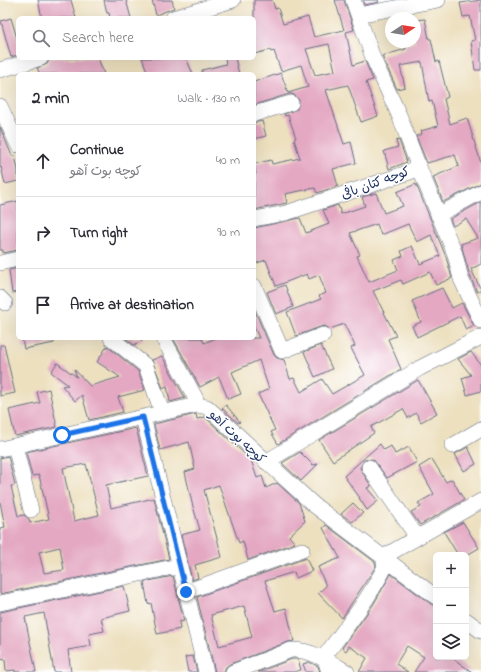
<!DOCTYPE html>
<html lang="en">
<head>
<meta charset="utf-8">
<style>
  body { margin:0; font-family:"Indie Flower","Playpen Sans Arabic",sans-serif; background:#f7f7f7; color:#2b2b33 }
  .controls { position:absolute; right:12px; bottom:12px; display:grid; overflow:hidden; border-radius:6px; box-shadow:0 4px 16px #0002 }
  .controls button { width:36px; height:36px; display:grid; place-items:center; padding:0; border:0; border-bottom:1px solid #e1e1e2; background:#fff; color:#2b2b33; font:20px sans-serif }
  .compass { position:absolute; left:385px; top:12px; width:36px; height:36px; border-radius:50%; background:#fff; box-shadow:0 4px 16px #0002; rotate:78deg }
  .stop { position:absolute; width:12px; height:12px; margin:-9px; border:3px solid #1a73e8; border-radius:50%; background:#fff }
  .stop.end { background:#1a73e8; border-color:#fff; box-shadow:0 1px 4px #0008 }
  .list { margin:0; padding:0; list-style:none }
  h2 { display:flex; justify-content:space-between; align-items:center; height:52px; margin:0; padding:0 16px; font-size:17px }
  h2 small { font-size:13px; font-weight:400; color:#7c7c81 }
  .list li { display:grid; grid-template-columns:26px 1fr auto; gap:12px; align-items:center; box-sizing:border-box; height:72px; padding:0 16px; border-top:1px solid #e1e1e2 }
  .list b { display:block; font-size:15px; white-space:nowrap }
  .list p { margin:0; font-size:13px; white-space:nowrap; color:#7c7c81 }
  .list em { font-size:13px; font-style:normal; color:#7c7c81 }
  .icon { flex:none; width:22px; height:22px; fill:none; stroke:currentColor; stroke-width:2; stroke-linecap:round; stroke-linejoin:round }
  .map { position:relative; flex:none; width:481px; height:672px; overflow:hidden }
  .search { position:absolute; background:#fff; box-shadow:0 4px 16px #0002; left:16px; top:16px; width:240px; height:44px; display:flex; align-items:center; gap:10px; box-sizing:border-box; padding:0 14px; border-radius:6px; color:#7c7c81; font-size:15px }
  .panel { position:absolute; background:#fff; box-shadow:0 4px 16px #0002; left:16px; top:72px; width:240px; height:268px; border-radius:6px }
  .map>svg:first-child { display:block }
  .building { fill:#e4a8c2; fill-rule:evenodd }
  .lines { fill:none; stroke-linecap:round; stroke-linejoin:round }
  .street-casing { stroke:#646d80; stroke-width:16 }
  .street { stroke:#fff; stroke-width:15 }
  .route { stroke:#1a73e8; stroke-width:5 }
  .labels { text-anchor:middle; stroke-width:3; stroke-linejoin:round; paint-order:stroke }
  .street-label { font-size:13px; fill:#1b2f5e; stroke:#fff }
</style>
</head>
<body>
<div class="map">
<svg width="481" height="672" viewBox="0 0 481 672">
  <rect width="100%" height="100%" fill="#fff"/>
  <filter id="ink" filterUnits="userSpaceOnUse"><feTurbulence type="fractalNoise" baseFrequency=".025" numOctaves="2"/><feDisplacementMap in="SourceGraphic" scale="8" xChannelSelector="R" yChannelSelector="G"/><feConvolveMatrix kernelMatrix="1 2 1 2 8 2 1 2 1" color-interpolation-filters="sRGB"/></filter>
  <filter id="wash" filterUnits="userSpaceOnUse"><feTurbulence type="fractalNoise" baseFrequency=".012" numOctaves="4" result="noise"/><feDisplacementMap in="SourceGraphic" scale="16" xChannelSelector="R" yChannelSelector="G"/><feGaussianBlur stdDeviation="0.9" result="paint"/><feColorMatrix in="noise" values="0 0 0 0 0 0 0 0 0 0 0 0 0 0 0 0 0 1.4 0 .05"/><feComposite in="paint" operator="in"/></filter>
  <g filter="url(#wash)">
    <rect width="100%" height="100%" fill="#ede0bf"/>
    <g id="blocks">
      <!-- building -->
      <path class="building" d="M38,0H71L76,18H42Z
        M104,0H126L131,18H110L109,13H107Z
        M152,0H172L174,8L156,15Z
        M254,0H272L275,9L278,8L283,24L308,17L314,37L344,30L335,0H344L354,30L346,32L353,65L365,61L373,80L366,82L378,116L361,122L348,85L326,90L344,144L351,142L356,163L333,169L338,186L317,193L315,188L285,194L287,203L254,210V175L256,174L254,164L271,160L272,164L300,158L294,139L296,138L288,115L285,116L284,114L297,109L299,100L293,94H289L254,105V82L281,73L288,93L308,87L301,65L281,71L274,51L271,52L270,50L254,54ZM329,44L335,71L315,75L306,49Z
        M363,0H378L379,2L364,5Z
        M481,0V70H475L471,41L475,40L470,16L463,17L460,3Z
        M11,18L18,42V55L11,57L1,21Z
        M425,19L429,39H431L436,62L439,61L448,97L444,99L450,124L467,118L481,163V183L443,202L433,177L459,166L455,155L427,163L416,136L422,134L421,131L438,126L432,101L429,102L422,62L400,66L405,87L397,89L382,56L406,49L405,45L415,42V20Z
        M50,58H98L104,74H40L37,68L47,64Z
        M142,58H186L193,74H148Z
        M225,58H235L239,74H202V70L226,64Z
        M262,121L266,136L254,139V123Z
        M0,127L12,156H15L18,170V181L5,184L1,167L0,168Z
        M399,140L407,162L389,169L384,151L398,147L396,141Z
        M416,184L446,257L452,278L436,285L430,272L403,284L401,280L373,291L396,336L388,339L401,369L278,444L271,432L275,430L258,394L269,389L259,360L232,372L241,394L228,399L219,377L200,387L173,338H202L204,343L216,338H259L254,327V309L274,355L277,358L284,360L290,379L294,378L301,392L322,379L332,394L365,375L351,348L355,346L344,324L330,329L325,326L320,327L296,336L287,312L321,299L319,296L326,293L319,275L309,279L307,274L276,286L266,260L254,264V228L300,218L306,233L329,224L323,210L338,205L341,214L365,206L362,197L376,193L384,213L403,206L397,192ZM377,224L381,235L408,224L417,242L431,235L440,256L420,264L412,246L401,251L403,256L394,260L398,270L369,282L357,256L360,255L350,233Z
        M18,201V250L3,253V250H0V205Z
        M481,202V264L471,269L481,290L477,292L470,276L461,244L478,238L466,219L453,226L450,219Z
        M18,268V292L12,293L9,270Z
        M285,285L293,307L276,314L267,292Z
        M442,288L452,308L462,303L474,326L466,330L460,316L417,337L412,326L421,322L412,301Z
        M22,338H54V343L24,349Z
        M125,338H145L134,345Z
        M0,345H4L15,393L0,396Z
        M321,345L332,369L315,377L304,352Z
        M107,346L138,371L145,390L118,397L123,412L89,420L82,395L75,401L62,386L68,385L51,372L57,363L77,377L74,369L90,386L120,377L97,362Z
        M471,352L481,365V391L467,395L462,378L471,375L458,359Z
        M162,356L185,398L170,402L167,386L163,388L152,360Z
        M418,380L437,413L421,422L416,413L408,418L403,409L371,427L374,433L333,461L319,440Z
        M49,389L57,427L15,436L9,410L40,403L37,392Z
        M226,405L240,422L238,423L222,408Z
        M196,414L197,419L205,417L251,460L257,478L262,476L266,488L277,483L299,503L305,521L289,536L295,543L248,560L243,541L239,543L219,485L204,490L222,557L195,565L198,578L192,580L181,535L200,530L192,503L185,472L195,469L189,442L160,450L154,424Z
        M136,428L148,476L106,485L111,508L154,498L169,559L0,594V528L5,527L0,502V458L8,456L15,485L11,486L18,516L24,515L29,519L30,523L49,519L39,475L32,476L26,452ZM86,464L99,515L74,521L63,468ZM60,547L64,570L44,573L39,552Z
        M380,444L384,450L391,446L395,454L409,447L417,462L387,478L373,459L364,460L360,468L371,486L367,488L378,501L367,510L359,498H360L344,476Z
        M468,447L476,464L464,471L455,454Z
        M300,452L313,465L318,464L301,481L282,463Z
        M432,459L446,482L452,479L464,500L420,525L411,512L421,507L418,503L434,494L419,467Z
        M353,503L363,513L352,522L341,514Z
        M463,522L479,548L467,555H458L444,532Z
        M326,525L375,562L376,566L342,618L318,593L326,586L318,567L340,558L323,528Z
        M306,558L312,571L296,578L294,572L265,581L275,611L286,608L294,641L288,642L230,664L226,667L224,672H215L197,597ZM244,606L252,637L219,646L211,615Z
        M391,574L431,604L436,606V657H451L472,672H414L424,657L407,646L396,664L408,672H359L367,658L349,646L346,651L342,648L373,605Z
        M173,576L184,621L179,622L180,629L157,634L151,603L148,604L144,582Z
        M124,586L130,611L101,618L104,631L89,634L91,646L68,650L71,672H54L44,613L25,617L36,672H15V670L6,671L5,659L0,660V612Z
        M193,656L197,672H188L185,657Z
        M292,659H298L301,670L294,672H258Z
        M309,662L318,666L320,672H306L303,664Z"/>
    </g>
  </g>
  <g filter="url(#ink)">
    <use href="#blocks" fill-opacity="0" stroke="#646d80" stroke-width="1"/>
    <g class="lines">
      <defs>
        <path id="street" d="M358,15L438,0
          M173,18L233,0
          M0,70L41,58
          M0,106L18,145
          M254,114L291,103
          M418,165L455,254L461,279L481,321
          M438,215L481,192
          M254,219L286,213L410,172L418,165L399,115L373,58L353,0
          M0,263L18,259
          M254,286L282,351L323,335
          M0,298L5,303
          M111,338L146,366L162,412
          M163,338L196,399L197,405
          M143,417L206,672
          M15,446L31,510
          M452,446L481,429
          M0,449L197,405L207,407L314,505L436,597
          M266,462L420,368L481,337
          M369,467L417,537
          M185,592L302,550
          M0,603L178,566
          M466,620L481,631
          M233,672L291,650C311,649 330,662 347,672
          M329,672L325,659L327,653C348,625 369,598 385,567L383,557L481,501"/>
      </defs>
      <!-- street casing -->
      <use href="#street" class="street-casing"/>
      <!-- street -->
      <use href="#street" class="street"/>
    </g>
  </g>
  <g class="lines" filter="url(#ink)">
    <!-- route -->
    <path class="route" d="M62,435L143,417L186,592"/>
  </g>
  <g class="labels">
    <!-- street labels -->
    <g class="street-label">
      <text transform="translate(375 182) rotate(-20)" y="5">کوچه کتان بافی</text>
      <text transform="translate(238 436) rotate(43)" y="5">کوچه بوت آهو</text>
    </g>
  </g>
</svg>
<div class="controls">
<button>+</button>
<button>−</button>
<button><svg class="icon" aria-label="layers" viewBox="0 0 24 24"><path d="M12 4l9 5-9 5-9-5zM3 14l9 5 9-5"/></svg></button>
</div>
<svg class="compass" viewBox="-18 -18 36 36"><path d="M0-13l5 13h-10z" fill="#e53935"/><path d="M0 13l5-13h-10z" fill="#7c7c81"/></svg>
<div class="stop" style="left:62px;top:435px"></div>
<div class="stop end" style="left:186px;top:592px"></div>
<div class="search"><svg class="icon" aria-label="search" viewBox="0 0 24 24"><circle cx="10" cy="10" r="6"/><path d="M15 15l6 6"/></svg>Search here</div>
<section class="panel">
<h2>2 min<small>Walk · 130 m</small></h2>
<ul class="list">
<li><svg class="icon" aria-label="ahead" viewBox="0 0 24 24"><path d="M12 20V5M6 11l6-6 6 6"/></svg><div><b>Continue</b><p>کوچه بوت آهو</p></div><em>40 m</em></li>
<li><svg class="icon" aria-label="right" viewBox="0 0 24 24"><path d="M7 20v-9h11M14 6l5 5-5 5"/></svg><div><b>Turn right</b></div><em>90 m</em></li>
<li><svg class="icon" aria-label="arrive" viewBox="0 0 24 24"><path d="M6 21V4h12l-3 4 3 4H6"/></svg><div><b>Arrive at destination</b></div></li>
</ul>
</section>
</div>
</body>
</html>
